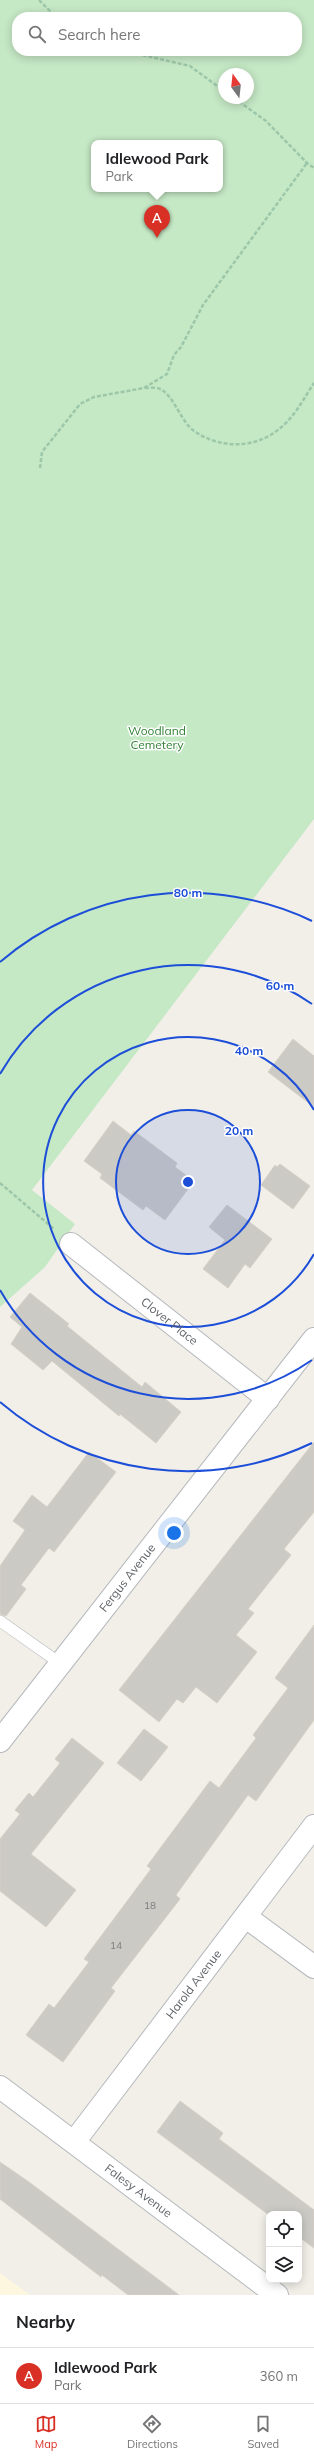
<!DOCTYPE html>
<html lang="en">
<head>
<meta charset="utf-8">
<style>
  body { margin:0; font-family:Mulish,sans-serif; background:#f6f6f6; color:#202124 }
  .controls { position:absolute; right:12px; bottom:12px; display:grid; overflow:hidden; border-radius:8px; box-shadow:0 2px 10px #0003 }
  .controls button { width:36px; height:36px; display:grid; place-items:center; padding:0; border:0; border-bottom:1px solid #e0e0e0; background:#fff; color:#202124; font:20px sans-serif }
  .compass { position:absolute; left:218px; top:68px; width:36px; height:36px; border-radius:50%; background:#fff; box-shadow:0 2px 10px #0003; rotate:345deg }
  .you { position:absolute; left:174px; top:1533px; width:14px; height:14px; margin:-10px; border:3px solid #fff; border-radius:50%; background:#1a73e8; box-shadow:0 0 0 6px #1a73e833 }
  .badge { display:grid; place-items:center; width:26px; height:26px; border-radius:50%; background:#d93025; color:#fff; font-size:13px; font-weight:700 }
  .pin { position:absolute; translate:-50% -33px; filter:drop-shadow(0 1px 2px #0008) }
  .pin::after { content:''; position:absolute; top:21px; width:14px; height:12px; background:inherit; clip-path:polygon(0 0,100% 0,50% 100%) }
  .popup { position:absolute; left:91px; top:140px; width:132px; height:52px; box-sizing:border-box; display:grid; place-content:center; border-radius:8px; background:#fff; filter:drop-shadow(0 1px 3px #0005); font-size:13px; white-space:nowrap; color:#757577 }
  .popup b { font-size:15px; color:#202124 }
  .popup::after { content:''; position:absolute; left:50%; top:100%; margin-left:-8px; border:8px solid transparent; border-top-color:#fff }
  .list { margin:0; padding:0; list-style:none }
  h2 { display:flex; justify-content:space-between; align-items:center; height:52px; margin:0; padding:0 16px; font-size:17px }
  h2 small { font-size:13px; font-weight:400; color:#757577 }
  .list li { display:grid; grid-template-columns:26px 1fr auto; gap:12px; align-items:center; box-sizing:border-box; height:56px; padding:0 16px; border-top:1px solid #e0e0e0 }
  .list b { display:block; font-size:15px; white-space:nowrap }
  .list p { margin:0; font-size:13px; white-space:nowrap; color:#757577 }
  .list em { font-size:13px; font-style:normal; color:#757577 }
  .icon { flex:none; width:22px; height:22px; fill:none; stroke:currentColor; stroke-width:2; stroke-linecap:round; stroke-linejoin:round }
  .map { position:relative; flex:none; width:314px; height:2295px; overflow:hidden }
  .search { position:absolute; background:#fff; box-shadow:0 2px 10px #0003; left:12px; right:12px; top:12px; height:44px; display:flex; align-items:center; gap:10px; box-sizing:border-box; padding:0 14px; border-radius:16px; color:#757577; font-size:15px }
  .sheet { height:108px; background:#fff }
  nav { display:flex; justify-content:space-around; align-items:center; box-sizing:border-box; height:56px; border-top:1px solid #e0e0e0; background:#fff; font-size:11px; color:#757577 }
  nav a { display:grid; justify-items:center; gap:2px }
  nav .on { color:#d93025 }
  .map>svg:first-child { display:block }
  .commercial { fill:#fef7e0 }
  .green { fill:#c5e8c5; fill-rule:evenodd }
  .building { fill:#cccac5; stroke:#d6d1c6 }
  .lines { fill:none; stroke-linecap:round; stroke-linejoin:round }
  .lane-casing { stroke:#b5b8bc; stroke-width:12 }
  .street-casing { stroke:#b5b8bc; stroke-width:24 }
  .path { stroke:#9cc7a9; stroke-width:2.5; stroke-dasharray:4 2; stroke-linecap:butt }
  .lane { stroke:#fff; stroke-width:11 }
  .street { stroke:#fff; stroke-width:22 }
  .ring { fill:none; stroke:#1d4ed8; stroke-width:2 }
  .labels { text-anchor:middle; stroke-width:3; stroke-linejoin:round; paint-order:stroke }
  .number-label { font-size:10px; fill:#7a7d7f }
  .park-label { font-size:12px; fill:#348238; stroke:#fff }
  .street-label { font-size:12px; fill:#5f6368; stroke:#fff }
  .centre { fill:#1d4ed8; stroke:#fff; stroke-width:2 }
  .ring-label { font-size:12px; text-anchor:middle; font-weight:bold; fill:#1d4ed8; stroke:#fff; stroke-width:3; stroke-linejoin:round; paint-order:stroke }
</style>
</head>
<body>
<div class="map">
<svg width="314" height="2295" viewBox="0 0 314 2295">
  <rect width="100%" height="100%" fill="#f1efe8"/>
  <!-- commercial -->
  <path class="commercial" d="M0,2273L30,2295H0Z"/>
  <!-- green -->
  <path class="green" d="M0,0H314V819L32,1190L75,1224L45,1267L0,1307ZM17,17H297V51H17ZM224,74H248V98H224ZM94,143H220V189H94Z"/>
  <!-- building -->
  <path class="building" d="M293,1039L314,1056V1107L268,1072Z
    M113,1121L131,1135L134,1131L177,1163L175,1167L194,1181L165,1220L146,1206L143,1210L100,1178L102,1174L84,1161Z
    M280,1164L310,1186L293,1209L261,1185L275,1165L277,1167Z
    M227,1205L272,1239L250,1268L245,1264L228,1288L203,1269L225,1240L209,1227Z
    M30,1293L69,1324L67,1326L142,1387L145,1382L181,1412L156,1443L120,1414L119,1416L52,1361L43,1370L11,1344L22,1327L10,1317Z
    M314,1442V1512L284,1549L291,1555L248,1609L254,1613L236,1635L257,1652L217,1703L196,1687L183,1703L177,1699L159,1722L119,1690Z
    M89,1452L116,1472L54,1552L49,1548L21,1585L26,1589L6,1616L0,1614V1566L25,1530L13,1521L32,1495L47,1507Z
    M314,1625V1720L256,1801L248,1795L176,1895L180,1899L111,1988L115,1991L63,2062L26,2035L49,2004L54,2008L89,1962L84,1959L151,1869L147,1866L210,1781L219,1788L256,1738L253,1735L288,1688L275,1678Z
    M144,1729L168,1747L141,1781L117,1763Z
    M72,1738L104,1763L31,1854L76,1890L46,1927L0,1891V1839L20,1814L15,1810L29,1793L33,1797L60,1763L55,1759Z
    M180,2101L223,2133L219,2139L314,2210V2248L299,2237V2214L269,2215L157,2132Z
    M0,2162L29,2182L179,2295H128L102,2275L101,2277L0,2199Z"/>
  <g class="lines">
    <defs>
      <path id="lane" d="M0,1621L61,1664"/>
      <g id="street">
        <path id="s1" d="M71,1244L268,1399"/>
        <path id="s2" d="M0,1741L314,1339"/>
        <path d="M246,1917L314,1967"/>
        <path id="s3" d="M0,2087L277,2295"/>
        <path id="s4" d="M74,2142L314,1826"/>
      </g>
    </defs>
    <!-- lane casing -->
    <use href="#lane" class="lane-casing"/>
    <!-- street casing -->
    <use href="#street" class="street-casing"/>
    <!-- path -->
    <path class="path" d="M39,0L56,17
      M125,51L190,66L224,91
      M234,98L266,121L307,163L314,168
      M145,388C149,388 156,387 160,389C173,394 181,422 194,431C220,449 255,449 279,429C294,418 304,398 314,383
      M40,468L42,452L80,404L94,397L144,388L167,374L174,355L181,347L203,305L307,163
      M0,1183L54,1229"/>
    <!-- lane -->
    <use href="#lane" class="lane"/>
    <!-- street -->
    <use href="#street" class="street"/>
  </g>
  <!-- distance rings -->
  <circle cx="188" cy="1182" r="72" fill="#1d4ed8" fill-opacity=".12"/>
  <g class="ring">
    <circle cx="188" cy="1182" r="72"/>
    <path d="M314 1254A145 145 0 1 1 314 1110"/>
    <path d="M312 1360A217 217 0 0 1 0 1290M0 1074A217 217 0 0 1 312 1004"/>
    <path d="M312 1443A289 289 0 0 1 0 1402M0 962A289 289 0 0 1 312 921"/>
  </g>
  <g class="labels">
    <!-- number labels -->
    <g class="number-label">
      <text x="150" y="1909">18</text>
      <text x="116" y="1949">14</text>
    </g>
    <!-- park labels -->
    <g class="park-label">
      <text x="157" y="735">Woodland<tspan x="157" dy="14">Cemetery</tspan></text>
    </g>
    <!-- street labels -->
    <g class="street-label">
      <text dy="4" stroke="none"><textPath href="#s1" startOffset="125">Clover Place</textPath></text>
      <text dy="4" stroke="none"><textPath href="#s2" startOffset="207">Fergus Avenue</textPath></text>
      <text dy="4" stroke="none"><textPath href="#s4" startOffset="198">Harold Avenue</textPath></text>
      <text dy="4" stroke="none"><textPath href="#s3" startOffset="173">Falesy Avenue</textPath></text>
    </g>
  </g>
  <circle cx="188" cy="1182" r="6" class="centre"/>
  <g class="ring-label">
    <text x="188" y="897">80 m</text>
    <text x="280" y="990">60 m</text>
    <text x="249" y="1055">40 m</text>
    <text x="239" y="1135">20 m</text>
  </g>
</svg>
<div class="controls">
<button><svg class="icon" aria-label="locate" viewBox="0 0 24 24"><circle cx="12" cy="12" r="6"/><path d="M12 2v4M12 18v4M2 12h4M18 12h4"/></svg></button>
<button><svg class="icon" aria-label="layers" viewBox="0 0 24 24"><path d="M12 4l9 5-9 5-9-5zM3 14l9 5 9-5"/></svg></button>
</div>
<svg class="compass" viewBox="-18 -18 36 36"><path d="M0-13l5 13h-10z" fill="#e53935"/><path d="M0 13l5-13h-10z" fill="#757577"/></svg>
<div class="you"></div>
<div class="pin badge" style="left:157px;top:238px">A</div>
<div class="popup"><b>Idlewood Park</b>Park</div>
<div class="search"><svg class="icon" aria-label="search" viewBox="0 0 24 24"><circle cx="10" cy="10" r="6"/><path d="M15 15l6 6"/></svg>Search here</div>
</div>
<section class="sheet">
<h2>Nearby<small></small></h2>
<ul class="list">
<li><span class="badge">A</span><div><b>Idlewood Park</b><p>Park</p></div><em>360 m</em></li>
</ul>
</section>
<nav>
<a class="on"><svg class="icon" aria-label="map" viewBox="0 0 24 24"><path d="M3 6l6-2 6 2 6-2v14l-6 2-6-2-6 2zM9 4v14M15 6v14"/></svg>Map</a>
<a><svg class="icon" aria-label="directions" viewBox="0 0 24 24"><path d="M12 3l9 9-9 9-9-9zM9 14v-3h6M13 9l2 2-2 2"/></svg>Directions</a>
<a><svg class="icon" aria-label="saved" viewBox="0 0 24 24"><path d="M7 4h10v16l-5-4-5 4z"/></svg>Saved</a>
</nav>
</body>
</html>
